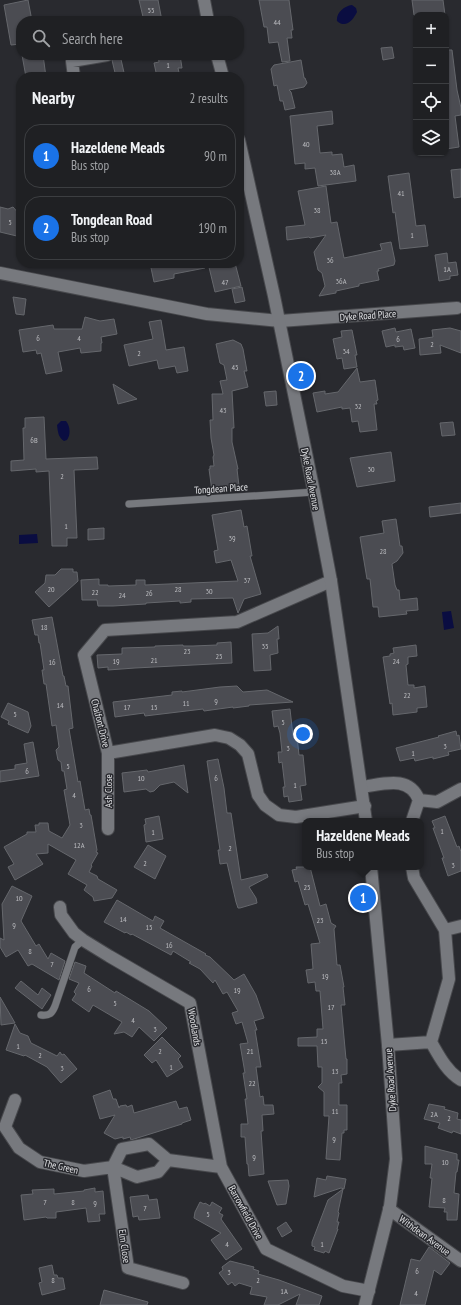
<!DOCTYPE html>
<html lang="en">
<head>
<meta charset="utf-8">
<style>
  body { margin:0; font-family:"PT Sans Narrow",sans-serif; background:#2c2d30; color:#f1f3f6 }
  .controls { position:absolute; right:12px; top:12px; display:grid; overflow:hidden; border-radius:8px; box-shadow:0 1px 3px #0004 }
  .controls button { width:36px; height:36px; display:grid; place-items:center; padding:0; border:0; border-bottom:1px solid #3c3e41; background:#1f2023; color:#f1f3f6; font:20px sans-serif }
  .you { position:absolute; left:303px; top:734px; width:14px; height:14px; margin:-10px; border:3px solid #fff; border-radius:50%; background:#1a73e8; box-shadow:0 0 0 6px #1a73e833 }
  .badge { display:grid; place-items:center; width:26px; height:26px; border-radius:50%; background:#1a73e8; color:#fff; font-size:13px; font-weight:700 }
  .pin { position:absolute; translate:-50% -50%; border:2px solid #fff; box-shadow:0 1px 4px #0006 }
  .popup { position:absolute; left:302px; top:818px; width:122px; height:52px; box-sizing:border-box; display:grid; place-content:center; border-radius:8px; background:#1f2023; filter:drop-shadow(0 1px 3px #0005); font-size:13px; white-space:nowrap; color:#a1a3a6 }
  .popup b { font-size:15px; color:#f1f3f6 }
  .popup::after { content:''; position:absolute; left:50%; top:100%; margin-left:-8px; border:8px solid transparent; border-top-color:#1f2023 }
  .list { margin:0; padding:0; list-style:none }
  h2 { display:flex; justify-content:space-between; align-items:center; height:52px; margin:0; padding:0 16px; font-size:17px }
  h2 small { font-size:13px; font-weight:400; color:#a1a3a6 }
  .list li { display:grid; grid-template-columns:26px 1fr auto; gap:12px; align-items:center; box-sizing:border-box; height:64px; margin:0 8px 8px; padding:0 8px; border:1px solid #3c3e41; border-radius:16px }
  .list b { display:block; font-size:15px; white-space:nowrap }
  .list p { margin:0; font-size:13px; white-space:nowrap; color:#a1a3a6 }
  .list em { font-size:13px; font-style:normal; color:#a1a3a6 }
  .icon { flex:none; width:22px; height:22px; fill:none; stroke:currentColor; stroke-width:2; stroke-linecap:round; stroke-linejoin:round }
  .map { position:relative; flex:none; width:461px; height:1305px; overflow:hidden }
  .search { position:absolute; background:#1f2023; box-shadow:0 1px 3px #0004; left:16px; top:16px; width:228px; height:44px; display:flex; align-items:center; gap:10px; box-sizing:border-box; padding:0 14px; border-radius:16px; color:#a1a3a6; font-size:15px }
  .panel { position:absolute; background:#1f2023; box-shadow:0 1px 3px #0004; left:16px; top:72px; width:228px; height:196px; border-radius:16px }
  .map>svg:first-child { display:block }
  .water { fill:#0a0d41 }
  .building { fill:#4b4c52; stroke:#65676c }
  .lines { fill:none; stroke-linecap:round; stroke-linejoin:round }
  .lane-casing { stroke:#47484c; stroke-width:8 }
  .street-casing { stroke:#47484c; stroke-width:14 }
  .secondary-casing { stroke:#47484c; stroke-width:14 }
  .lane { stroke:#77797e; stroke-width:7 }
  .street { stroke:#77797e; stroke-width:12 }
  .secondary { stroke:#77797e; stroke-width:12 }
  .labels { text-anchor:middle; stroke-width:3; stroke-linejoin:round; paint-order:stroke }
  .number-label { font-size:8px; fill:#babbbf }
  .street-label { font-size:10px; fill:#dfe0e3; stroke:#292a2f }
</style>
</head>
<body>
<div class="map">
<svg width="461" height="1305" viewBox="0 0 461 1305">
  <rect width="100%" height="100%" fill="#292a2f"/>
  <!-- water -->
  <path class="water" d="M352,5L356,8L357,12C353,20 346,29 337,21C336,13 344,6 352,5Z
    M61,421H66C70,426 71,434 67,440L64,441C58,437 58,432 57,425Z
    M37,534L38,543L19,544V535Z
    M451,611L454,628L444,630L442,612Z"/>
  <!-- building -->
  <path class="building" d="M28,0L32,21H21V44L11,45L4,5Z
    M139,0H158L162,21H144Z
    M259,0H289L293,30H291L292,38H287L290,61L282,62L278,42L269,43L267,27H264Z
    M412,0H443L445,15H414Z
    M392,47L394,58L383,60L381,48Z
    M446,50H452L457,90L461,108V115L455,116L459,147L446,149Z
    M22,55H43L46,77H26Z
    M114,55H120L125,77H116L112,60Z
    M158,55H180L182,68H178L180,77H157L154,63L159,62Z
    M301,60L304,78H305L307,83L304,87L289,90L291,92L295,108L285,110L283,101H280L277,85L274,86L271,69L274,65Z
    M332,111L333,124L317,126L320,153L332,152V155L342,154L344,167L354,165L356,181L318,186L315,168L305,169V163L295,164L290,116Z
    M461,169V197L454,198L451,170Z
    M409,173L416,226L425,225L428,246L400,249L395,212L393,213L388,176Z
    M326,186L331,223L337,222L344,258L382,250L380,244L391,242L395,261L394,265L378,269L379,271H377L379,280L359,284V286L336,291V293L319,296L325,286L322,273L318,270L314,252L326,235L310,238L309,237L287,240L286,227L305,225L298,191Z
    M0,207L8,209L13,207L21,216V237L0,232Z
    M447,253L448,263L456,262L458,275L450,276V279L439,281L435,255Z
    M150,263H205V268L174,274V278L154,282Z
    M208,263H235L241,286L215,292Z
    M242,287L245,301L235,303L232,289Z
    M13,297L26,299L24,315L16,314Z
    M85,317L100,321L114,319L117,334L101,337L102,343H101V351L81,353L80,348L58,352L62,371L46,374L41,353L37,354L36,350L23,352L19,330L53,325L54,329H82Z
    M161,320L166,350L184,347L188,371L177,373L175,366L159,369L157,360L129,366L124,345L153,339L149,322Z
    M395,328L396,332L411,329L415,348L404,350L403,346L395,347V345L386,347L382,331Z
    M450,328L461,331V353L440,345L441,353L420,355L419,339L433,337L432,330Z
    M352,330L357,355H355L357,367L344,369L342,358L337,359L333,339L342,337L341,331Z
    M233,340L241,344L243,349L247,371H244L248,387L232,391L234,428H232V442L238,469H237L239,486L223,488L224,491L214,492V490L212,491L209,469H210V466H214L213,457L214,455L211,438L210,420H213L212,394H223L220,381L227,380L224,365L220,363L216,344Z
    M357,368L360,382L375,380L378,400L376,401L377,404H374L377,430L360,432L358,421L352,422L350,408L342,409V407L317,412L313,393L325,391V394L338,392Z
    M113,384L137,399L118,404Z
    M276,391L277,405L266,406L264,392Z
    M44,417L46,459L97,457L98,469L74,470L77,538H67V546H52L49,471L36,472V469L11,471V461L24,460L23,428H25V418Z
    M453,422L455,435L442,436L440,423Z
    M391,452L395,481L357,487L350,458Z
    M461,503V513L430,517L429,507Z
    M241,510L244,527L247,526L252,556H250L261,594L244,599L238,613L233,598L191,599V602L180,603V601L146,603V604L113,606H98L97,600H82L81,580L99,579V585H108V586L136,585V580H145V585L238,581L231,560L216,563L214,551L218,550L212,515Z
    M396,519L400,546H402L403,553L397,561L392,564L395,585L397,590H399L400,600L417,598L418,610L406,611L407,614L379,617L378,607H373L370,579H367L360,537L384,533L382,521Z
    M104,528V539L88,540V529Z
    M61,569H73V572H77L78,581L49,607L35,592L45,583L46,575H55Z
    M52,617L63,676H64L66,686H68L73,728L69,729L78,782L80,781L85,810L89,809L90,815H91L97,850L96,852L98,853L91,865L92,866L89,872L97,876L98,879L117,890L112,898L94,901L93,897L84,890L87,885L68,874L76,860L48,844V853L36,854L43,864L15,880L8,867L14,864L4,847L27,834V832H36L35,825H39V823H48L49,831L62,838L70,825L64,790L67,789L64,771H62L61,762L58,760L56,750L59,747L56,725L52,726L46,684H44L42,670H44L40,643H39L38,635H35L32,620Z
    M278,626L279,639H277L278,653L270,655L271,670L254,671L252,634L268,633Z
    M231,642L232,663L135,668L108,670V667L98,668L97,655L122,654V648L155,647V646L183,645V646H193L217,645V643Z
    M416,645L417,656L408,657V664L406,665L408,685H414V688L425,686L427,707L417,708V712L393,715L392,703L390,704L383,657L390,656V654L394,653L393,648Z
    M237,686L243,692L267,690L293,702L249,705V706L233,708V707L204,711L203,709L145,716L144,713L115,717L113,702L172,695V692L182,691V692L220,687Z
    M8,703L28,712L31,726L28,733L8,724L9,721L1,717Z
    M290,709L293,736H297L299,755H303L306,785L300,786L302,800L289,802L288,796L284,797L283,787H285L282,762L279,763L278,752H282L280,733L278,726L274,727L272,711Z
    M456,731L457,736L459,735L461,749L448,752L449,755L433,759V757L415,761L414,758L400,761L396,748L439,737L438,736Z
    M33,742L39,776L0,782V771L15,769V765L27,763L24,744Z
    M218,759L224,788L227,813H231L241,880L267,874L268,877L249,887L256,898L257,903L240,908H238L236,902L227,863L220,864L218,850H220L207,761Z
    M184,765L188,793L174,782L160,785L154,791L150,792L146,789L124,792L122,773L147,770L148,772Z
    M159,816L163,839L146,842L144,825L146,824L145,819Z
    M445,816L457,847L459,846L461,852V871L448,876L442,858H444L433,828H435L432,821Z
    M148,845L166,856L155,879L134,867Z
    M296,867H310L320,906L326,904L331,923L336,926L334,929L337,965H340L344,987H343L345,1005H341L346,1059H347V1074L341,1075L342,1083H339V1105H347V1130H344V1133H342L340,1160L326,1159L329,1116H324V1092L318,1087L322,1083V1067H318L317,1046H298V1038L317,1037V1029H323L320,991H316L315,982L308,983L306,970L313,969L311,944L320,943L308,904L305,905L298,881L295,882L292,870L297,869Z
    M12,886L32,896L21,921L36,946L39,944L48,959L51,953L65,961L59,980L32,964L28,966L18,950L6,957L0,947V938L4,940L2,904Z
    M117,900L153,921L155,916L164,921L160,928L206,954L205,955L210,957L234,980L244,974L256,995L264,1018L254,1021L257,1030H255L261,1067H256L260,1097L263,1096L264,1105H273L274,1114L262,1115L263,1131H261L264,1174L249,1176L248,1164H247L245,1137H241V1124H248L245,1099H247L243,1073H245L240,1044L248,1043L242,1022L236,1024L232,1013L238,1011L227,992L223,994L215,980L213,983L200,969L189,963L191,962L173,951L171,955L132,934L131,935L126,932L125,933L104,922Z
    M75,962L86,966L84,973L115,993L116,991L131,1000L149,1011L167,1028L154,1041L139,1027L132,1037L124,1032L114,1034L122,1022L93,1005L89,1012L72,1000L76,994L74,992L79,983L69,979Z
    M21,981L38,995L42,988L51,995L42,1009L15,988Z
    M0,997L15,1023L1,1025Z
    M15,1024L20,1033L28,1036L31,1043L57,1056L60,1052L62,1055L64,1054L77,1069L61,1083L47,1067L25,1055L24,1056L6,1050Z
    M162,1037L181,1056L178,1059L183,1067L167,1077L156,1060L152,1063L144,1055Z
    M110,1090L113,1099H116L119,1108L120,1106L126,1105L127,1107L132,1105L134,1113L176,1101L179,1109L187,1107L191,1120L182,1123V1124L131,1140L130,1137L123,1139V1137L115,1139L104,1133L115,1115L100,1119L93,1096Z
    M429,1104L445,1107L444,1109L458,1113L457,1119L461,1120V1134L453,1131L452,1133L438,1128L440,1123L424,1119Z
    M425,1146L457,1154V1160H459L457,1172H456L454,1193L459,1194L457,1220H447V1212H444L445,1208L429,1207L432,1178H430L432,1164H425Z
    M327,1176L346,1179L344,1189L341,1188L314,1197L317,1178L326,1180Z
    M288,1180L289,1186L286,1204L277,1205L268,1181Z
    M95,1188V1192L103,1191L105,1214H99L100,1221L88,1222L86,1208L56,1212V1218H47L46,1217L24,1220L21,1195L33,1194L32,1190L54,1189V1194L84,1191V1190Z
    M343,1189L338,1212L339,1213L337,1222H339L337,1229H338L329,1253L325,1251L324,1253L314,1250L315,1247L312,1246V1242L328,1200Z
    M148,1195L149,1200L157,1199L160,1218L139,1220L138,1216L133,1217L130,1197Z
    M200,1202L204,1204L205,1203L210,1206L212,1202L222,1208L219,1213L223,1215L221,1219L242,1249L226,1260L211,1240L221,1233L194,1218L195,1212Z
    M286,1222L292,1231L282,1237L277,1228Z
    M429,1247L450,1263L441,1275L434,1270L425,1305H400L411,1259L420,1261Z
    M230,1261L254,1267L253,1269L259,1271L258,1274L279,1280L322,1296L319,1305H296L300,1294L278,1305H264L267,1297L250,1294L252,1287L239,1283L235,1286L232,1282L228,1285L219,1273L223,1270L222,1267Z
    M52,1265L54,1275H57L58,1278H63L65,1289L42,1295L39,1283L42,1282L39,1268Z
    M104,1290L148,1302L147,1305H100Z"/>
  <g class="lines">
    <defs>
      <path id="lane" d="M129,504L314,492
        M41,1015C50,1016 52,1013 55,1006L75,947L83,940"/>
      <path id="street" d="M74,77L72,61L107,55
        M0,273L207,314L280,321L457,308
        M331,581L237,622L105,630L84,655L108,753L215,735L229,738L240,745L248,754L258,795L265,805L279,815L296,817L365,806
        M108,753V829
        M362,787C384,784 409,775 419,800L437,802L461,789
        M412,821L419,800
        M412,867L414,878L445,930L449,979L431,1042C439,1056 447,1072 461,1080
        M60,907L61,915L74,933L83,940L109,956L190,1003L221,1167
        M445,930L461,926
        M388,1045L431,1042
        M15,1100L5,1127L19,1148L40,1162L84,1171L113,1167
        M113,1167L122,1149L149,1144L168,1160L221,1167L266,1249L343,1286L369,1291
        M113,1167L128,1268L183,1283
        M113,1167L137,1177L158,1172L168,1160
        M389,1209L461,1261"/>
      <path id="secondary" d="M204,0L208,21
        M217,55L223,77
        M239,140L274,296L314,492L331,581L366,821
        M365,1305L390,1206L396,1159L388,1045L371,867"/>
    </defs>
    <!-- lane casing -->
    <use href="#lane" class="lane-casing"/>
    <!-- street casing -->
    <use href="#street" class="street-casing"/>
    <!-- secondary casing -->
    <use href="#secondary" class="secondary-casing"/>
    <!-- lane -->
    <use href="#lane" class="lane"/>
    <!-- street -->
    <use href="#street" class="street"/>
    <!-- secondary -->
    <use href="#secondary" class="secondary"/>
  </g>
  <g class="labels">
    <!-- number labels -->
    <g class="number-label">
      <text x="151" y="13">55</text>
      <text x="277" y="25">44</text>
      <text x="168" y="68">1</text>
      <text x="306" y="147">40</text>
      <text x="335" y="175">38A</text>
      <text x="401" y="196">41</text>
      <text x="317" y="213">38</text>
      <text x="10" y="225">5</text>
      <text x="412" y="238">1</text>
      <text x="330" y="263">36</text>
      <text x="447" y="272">1A</text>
      <text x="341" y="284">36A</text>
      <text x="225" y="285">47</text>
      <text x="38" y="341">6</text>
      <text x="79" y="341">4</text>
      <text x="398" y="342">6</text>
      <text x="432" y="347">2</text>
      <text x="346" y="354">34</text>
      <text x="139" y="356">2</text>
      <text x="235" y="370">45</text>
      <text x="358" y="409">32</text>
      <text x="223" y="413">43</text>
      <text x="34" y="443">6B</text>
      <text x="371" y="472">30</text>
      <text x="62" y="479">2</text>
      <text x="66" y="529">1</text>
      <text x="232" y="541">39</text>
      <text x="383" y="554">28</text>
      <text x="247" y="583">37</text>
      <text x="51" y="592">20</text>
      <text x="178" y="592">28</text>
      <text x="209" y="594">30</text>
      <text x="95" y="595">22</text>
      <text x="149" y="596">26</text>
      <text x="122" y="598">24</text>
      <text x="44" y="630">18</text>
      <text x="265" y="649">35</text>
      <text x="187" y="654">23</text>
      <text x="219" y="659">25</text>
      <text x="154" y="663">21</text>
      <text x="116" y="664">19</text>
      <text x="396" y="664">24</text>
      <text x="52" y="665">16</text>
      <text x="407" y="698">22</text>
      <text x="216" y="704">9</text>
      <text x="186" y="706">11</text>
      <text x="60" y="708">14</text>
      <text x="127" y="710">17</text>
      <text x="154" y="710">15</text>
      <text x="15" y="717">5</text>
      <text x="283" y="725">5</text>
      <text x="445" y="749">3</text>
      <text x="288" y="751">3</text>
      <text x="413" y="756">1</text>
      <text x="68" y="769">5</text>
      <text x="27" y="774">6</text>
      <text x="141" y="781">10</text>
      <text x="216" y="781">6</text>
      <text x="295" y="788">1</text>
      <text x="74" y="798">4</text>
      <text x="81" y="828">3</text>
      <text x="442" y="834">1</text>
      <text x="153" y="835">1</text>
      <text x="79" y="848">12A</text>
      <text x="230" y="851">2</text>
      <text x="145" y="866">2</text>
      <text x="453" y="868">3</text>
      <text x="307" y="890">25</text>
      <text x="19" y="901">10</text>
      <text x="123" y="922">14</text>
      <text x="320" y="923">23</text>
      <text x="14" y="928">9</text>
      <text x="149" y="930">15</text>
      <text x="169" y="948">16</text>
      <text x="30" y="954">8</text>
      <text x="52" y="967">7</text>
      <text x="325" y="979">19</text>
      <text x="89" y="992">6</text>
      <text x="237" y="993">19</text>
      <text x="115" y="1006">5</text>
      <text x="331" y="1010">17</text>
      <text x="133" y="1023">4</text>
      <text x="155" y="1032">3</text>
      <text x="324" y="1044">15</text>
      <text x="18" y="1049">1</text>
      <text x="160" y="1054">2</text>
      <text x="250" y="1054">21</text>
      <text x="40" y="1058">2</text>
      <text x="171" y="1070">1</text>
      <text x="62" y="1071">3</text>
      <text x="335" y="1074">13</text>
      <text x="252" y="1086">22</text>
      <text x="335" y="1114">11</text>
      <text x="434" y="1117">2A</text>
      <text x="449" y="1121">2</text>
      <text x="334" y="1142">9</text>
      <text x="254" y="1160">9</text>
      <text x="445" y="1165">10</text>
      <text x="444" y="1203">8</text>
      <text x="45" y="1205">7</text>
      <text x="73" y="1205">8</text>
      <text x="95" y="1206">9</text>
      <text x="145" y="1211">7</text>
      <text x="208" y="1217">5</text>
      <text x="227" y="1247">4</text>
      <text x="322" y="1247">1</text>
      <text x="417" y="1274">6</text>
      <text x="229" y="1275">3</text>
      <text x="53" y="1283">8</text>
      <text x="258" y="1283">2</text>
      <text x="284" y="1294">1A</text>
      <text x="416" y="1296">4</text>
    </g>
    <!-- street labels -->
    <g class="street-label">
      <text transform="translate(368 315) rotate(-4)" y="4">Dyke Road Place</text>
      <text transform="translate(311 479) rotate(79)" y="4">Dyke Road Avenue</text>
      <text transform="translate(221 488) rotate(-4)" y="4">Tongdean Place</text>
      <text transform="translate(101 723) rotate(76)" y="4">Chalfont Drive</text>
      <text transform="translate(108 791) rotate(-90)" y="4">Ash Close</text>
      <text transform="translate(195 1027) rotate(80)" y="4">Woodlands</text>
      <text transform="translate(390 1080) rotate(-94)" y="4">Dyke Road Avenue</text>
      <text transform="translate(61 1166) rotate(13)" y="4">The Green</text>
      <text transform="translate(246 1212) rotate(61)" y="4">Barrowfield Drive</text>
      <text transform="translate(425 1235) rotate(36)" y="4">Withdean Avenue</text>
      <text transform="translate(125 1246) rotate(82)" y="4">Elm Close</text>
    </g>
  </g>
</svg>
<div class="controls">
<button>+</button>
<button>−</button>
<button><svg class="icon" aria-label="locate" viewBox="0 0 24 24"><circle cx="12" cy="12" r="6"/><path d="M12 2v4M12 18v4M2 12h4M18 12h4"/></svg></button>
<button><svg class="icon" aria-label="layers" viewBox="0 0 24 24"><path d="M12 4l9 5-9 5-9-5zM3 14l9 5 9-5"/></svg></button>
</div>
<div class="you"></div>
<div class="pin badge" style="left:363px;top:898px">1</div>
<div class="popup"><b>Hazeldene Meads</b>Bus stop</div>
<div class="pin badge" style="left:301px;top:376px">2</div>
<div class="search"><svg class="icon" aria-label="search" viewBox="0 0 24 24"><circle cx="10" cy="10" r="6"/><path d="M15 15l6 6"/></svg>Search here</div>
<section class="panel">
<h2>Nearby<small>2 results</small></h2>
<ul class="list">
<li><span class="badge">1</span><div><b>Hazeldene Meads</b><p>Bus stop</p></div><em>90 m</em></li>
<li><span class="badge">2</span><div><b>Tongdean Road</b><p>Bus stop</p></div><em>190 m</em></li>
</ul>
</section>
</div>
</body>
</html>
